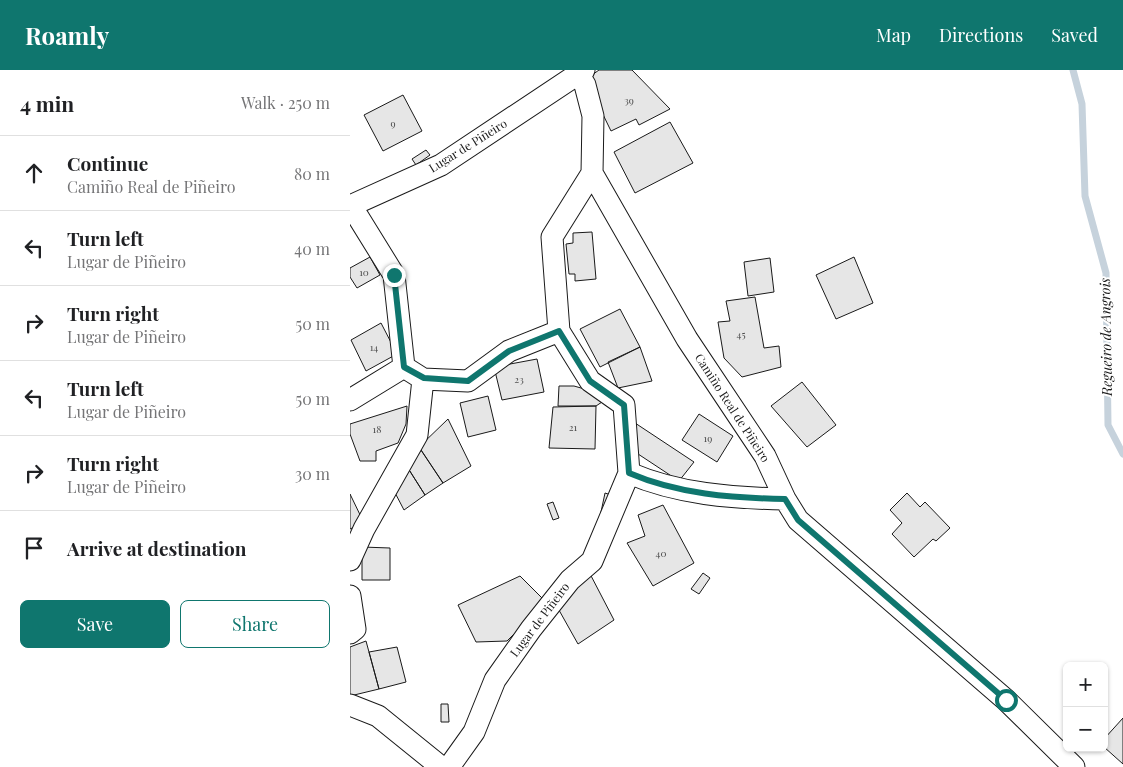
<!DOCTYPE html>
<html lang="en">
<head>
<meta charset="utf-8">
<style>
  body { margin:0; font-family:"Playfair Display",serif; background:#f2f2f2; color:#202124 }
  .controls { position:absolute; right:15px; bottom:15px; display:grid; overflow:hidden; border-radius:8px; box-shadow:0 1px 4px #0004 }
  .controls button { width:45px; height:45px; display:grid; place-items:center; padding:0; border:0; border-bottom:1px solid #e0e0e0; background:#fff; color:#202124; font:25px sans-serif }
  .stop { position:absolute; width:15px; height:15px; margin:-11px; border:4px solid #0f766e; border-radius:50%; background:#fff }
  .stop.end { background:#0f766e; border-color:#fff; box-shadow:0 1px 5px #0008 }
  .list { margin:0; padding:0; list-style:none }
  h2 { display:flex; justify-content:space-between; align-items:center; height:65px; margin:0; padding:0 20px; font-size:21px }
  h2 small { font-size:16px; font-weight:400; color:#757577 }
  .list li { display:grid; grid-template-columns:32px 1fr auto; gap:15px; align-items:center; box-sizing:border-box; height:75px; padding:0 20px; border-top:1px solid #e0e0e0 }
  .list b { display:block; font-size:19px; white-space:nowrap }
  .list p { margin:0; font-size:16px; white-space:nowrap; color:#757577 }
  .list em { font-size:16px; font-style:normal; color:#757577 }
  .actions { display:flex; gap:10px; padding:15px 20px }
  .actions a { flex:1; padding:11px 0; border:1px solid #0f766e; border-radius:8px; text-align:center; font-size:18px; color:#0f766e }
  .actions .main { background:#0f766e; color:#fff }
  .icon { flex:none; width:28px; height:28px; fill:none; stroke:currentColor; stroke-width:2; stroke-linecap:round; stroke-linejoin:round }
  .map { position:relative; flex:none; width:773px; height:697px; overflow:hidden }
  header { display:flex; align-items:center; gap:30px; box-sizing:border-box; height:70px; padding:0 25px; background:#0f766e; color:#fff }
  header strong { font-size:24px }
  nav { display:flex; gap:28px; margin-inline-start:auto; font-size:18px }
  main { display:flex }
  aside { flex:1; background:#fff }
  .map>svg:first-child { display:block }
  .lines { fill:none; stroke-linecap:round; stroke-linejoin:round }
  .stream { stroke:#c6d2dc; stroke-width:7 }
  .building { fill:#e6e6e6; stroke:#1a1a1a }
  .street-casing { stroke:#1a1a1a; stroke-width:23 }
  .street { stroke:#fff; stroke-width:21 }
  .route { stroke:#0f766e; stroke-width:6 }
  .labels { text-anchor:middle; stroke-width:4; stroke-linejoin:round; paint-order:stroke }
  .number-label { font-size:10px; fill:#4d4d4d }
  .street-label { font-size:12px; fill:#1a1a1a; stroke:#fff }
  .water-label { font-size:14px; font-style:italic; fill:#1a1a1a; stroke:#fff }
</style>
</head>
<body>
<header>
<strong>Roamly</strong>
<nav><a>Map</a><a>Directions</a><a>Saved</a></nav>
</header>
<main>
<aside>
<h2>4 min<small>Walk · 250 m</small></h2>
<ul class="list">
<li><svg class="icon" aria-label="ahead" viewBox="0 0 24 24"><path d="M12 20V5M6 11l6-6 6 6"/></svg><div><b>Continue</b><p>Camiño Real de Piñeiro</p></div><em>80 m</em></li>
<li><svg class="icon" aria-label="left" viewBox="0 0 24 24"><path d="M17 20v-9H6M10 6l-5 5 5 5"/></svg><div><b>Turn left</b><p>Lugar de Piñeiro</p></div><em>40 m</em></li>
<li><svg class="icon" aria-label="right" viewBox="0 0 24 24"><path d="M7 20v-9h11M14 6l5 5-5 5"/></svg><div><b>Turn right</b><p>Lugar de Piñeiro</p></div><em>50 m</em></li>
<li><svg class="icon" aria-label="left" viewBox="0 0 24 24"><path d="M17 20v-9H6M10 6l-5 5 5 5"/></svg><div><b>Turn left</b><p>Lugar de Piñeiro</p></div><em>50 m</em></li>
<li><svg class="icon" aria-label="right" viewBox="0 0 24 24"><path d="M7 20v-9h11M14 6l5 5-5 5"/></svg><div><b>Turn right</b><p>Lugar de Piñeiro</p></div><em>30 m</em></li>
<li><svg class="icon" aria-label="arrive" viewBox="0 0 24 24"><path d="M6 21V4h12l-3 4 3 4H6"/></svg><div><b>Arrive at destination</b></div></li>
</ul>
<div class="actions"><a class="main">Save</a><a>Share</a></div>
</aside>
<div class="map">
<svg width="773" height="697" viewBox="0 0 773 697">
  <rect width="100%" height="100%" fill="#fff"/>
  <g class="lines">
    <!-- stream -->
    <path class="stream" d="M723,0L732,34L735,126L756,203L758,355L773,384"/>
  </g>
  <!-- building -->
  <path class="building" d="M249,0H282L320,39L289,55L286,49L261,61L244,26L242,5Z
    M53,25L72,61L33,81L14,45Z
    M320,52L343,93L285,123L264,82Z
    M76,80L80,85L66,95L62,89Z
    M242,162L246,209L225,211V204H219L216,174L223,173V163Z
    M20,187L30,205L7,218L0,207V198Z
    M504,187L523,233L486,249L466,205Z
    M420,188L424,222L398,226L394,192Z
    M405,227L414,278L429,276L431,297L392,307L374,288L368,252L380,251L376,231Z
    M270,239L290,277L250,297L230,259Z
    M31,253L47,284L16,301L1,270Z
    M290,277L302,311L268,318L258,292Z
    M187,289L194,322L152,330L144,297Z
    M452,312L486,355L457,377L421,336Z
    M209,316H224L245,322L252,332L246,336H208Z
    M138,326L146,360L118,367L110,333Z
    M57,336L56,354L48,373L26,381V391H10L0,364V354Z
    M246,336L245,379L199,378L203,337Z
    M349,344L383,366L367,392L332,370Z
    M98,349L121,396L93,413L69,377Z
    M279,349L344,392L329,411L282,380Z
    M69,377L93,413L75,425L56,395Z
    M56,395L75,425L54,440L42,417Z
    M255,423L261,425L256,443L251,442Z
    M557,423L570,437L575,432L600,458L586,471L583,469L564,487L542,464L552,453L540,440Z
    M0,424L14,453L0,459Z
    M203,432L209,448L203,450L197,434Z
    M313,435L344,493L303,516L277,473L295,466L288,445Z
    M12,477L40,478V510H12Z
    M238,500L264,550L228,574L205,533Z
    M353,503L360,508L349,524L341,519Z
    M170,506L193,529L179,549L157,571L126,572L108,535Z
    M16,571L29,619L0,626V577Z
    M47,577L56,612L29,619L19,582Z
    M91,634H98L99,652H91Z
    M773,648V694L754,677V669Z"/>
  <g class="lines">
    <defs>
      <path id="street" d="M226,0L235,15L243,46L242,103L337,269L415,386L435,429L448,450L656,630L724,697
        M242,103L202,167L209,261L240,311L274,335L279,403C328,424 381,428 435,429
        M0,136L91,95L234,0
        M2,137L44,205L54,297
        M73,309L118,311L159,281L209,261
        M0,330L54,297L73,309L67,365L14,459L0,490
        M0,526L5,559L0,563
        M0,635L28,646L91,697
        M99,697L124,662L145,610L181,559L220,510L242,491L279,403"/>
    </defs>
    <!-- street casing -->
    <use href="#street" class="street-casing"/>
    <!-- street -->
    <use href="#street" class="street"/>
  </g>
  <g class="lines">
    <!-- route -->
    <path class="route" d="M44,205L54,297L74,308L118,311L159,281L209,261L240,311L274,335L279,403C328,424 381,428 435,429L448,450L656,630"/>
  </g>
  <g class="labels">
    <!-- number labels -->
    <g class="number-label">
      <text x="279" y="34">39</text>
      <text x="43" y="57">9</text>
      <text x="14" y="206">10</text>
      <text x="391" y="268">45</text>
      <text x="24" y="281">14</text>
      <text x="169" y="313">23</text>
      <text x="223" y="361">21</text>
      <text x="27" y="363">18</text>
      <text x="358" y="372">19</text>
      <text x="311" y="487">40</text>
    </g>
    <!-- street labels -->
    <g class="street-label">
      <text transform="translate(118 76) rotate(-32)" y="4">Lugar de Piñeiro</text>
      <text transform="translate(382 338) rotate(57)" y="4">Camiño Real de Piñeiro</text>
      <text transform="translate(190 550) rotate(-53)" y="4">Lugar de Piñeiro</text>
    </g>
    <!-- water labels -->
    <g class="water-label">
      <text transform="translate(756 267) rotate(-91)" y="5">Regueiro de Angrois</text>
    </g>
  </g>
</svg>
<div class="controls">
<button>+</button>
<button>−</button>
</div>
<div class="stop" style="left:656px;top:630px"></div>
<div class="stop end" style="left:44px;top:205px"></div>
</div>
</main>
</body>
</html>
